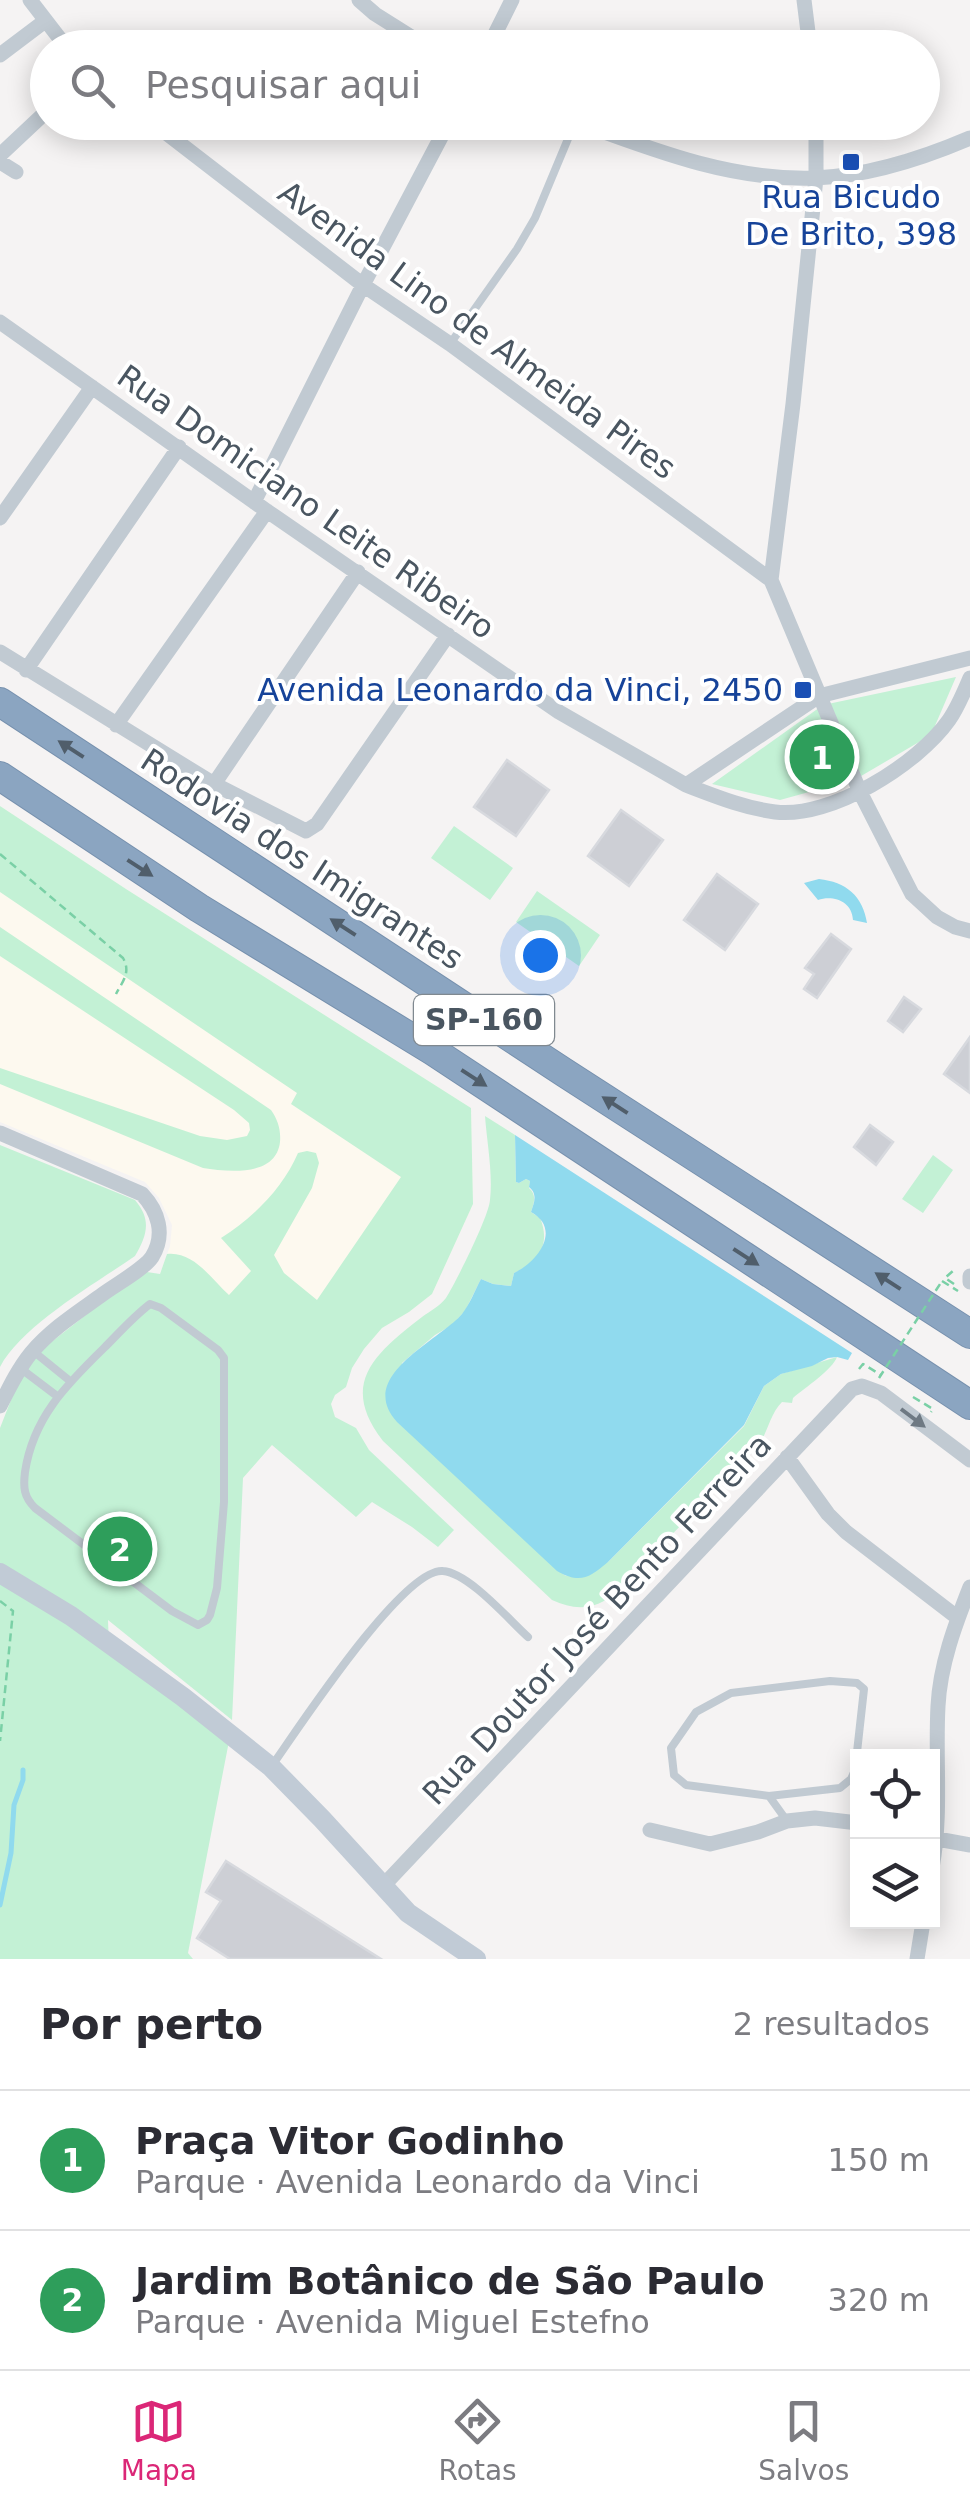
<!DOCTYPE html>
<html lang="pt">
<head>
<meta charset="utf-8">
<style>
  body { margin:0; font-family:"DejaVu Sans",sans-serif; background:#f7f7f7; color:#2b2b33 }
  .controls { position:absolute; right:30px; bottom:30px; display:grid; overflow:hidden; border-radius:0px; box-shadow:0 5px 25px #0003 }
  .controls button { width:90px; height:90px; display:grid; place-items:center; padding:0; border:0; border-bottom:2px solid #e1e1e2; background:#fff; color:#2b2b33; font:50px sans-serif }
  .you { position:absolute; left:540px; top:955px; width:35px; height:35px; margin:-25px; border:8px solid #fff; border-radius:50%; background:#1a73e8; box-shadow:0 0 0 15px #1a73e833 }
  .badge { display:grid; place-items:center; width:65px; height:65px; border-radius:50%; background:#db2777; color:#fff; font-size:32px; font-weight:700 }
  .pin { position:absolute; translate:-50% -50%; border:5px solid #fff; box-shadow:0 2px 10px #0006 }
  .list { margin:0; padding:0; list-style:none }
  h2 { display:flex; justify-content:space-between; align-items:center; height:130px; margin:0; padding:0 40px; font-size:42px }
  h2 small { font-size:32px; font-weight:400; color:#7c7c81 }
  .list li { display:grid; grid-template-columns:65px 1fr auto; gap:30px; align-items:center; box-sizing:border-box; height:140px; padding:0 40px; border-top:2px solid #e1e1e2 }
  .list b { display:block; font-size:38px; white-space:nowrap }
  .list p { margin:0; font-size:32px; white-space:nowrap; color:#7c7c81 }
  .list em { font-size:32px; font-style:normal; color:#7c7c81 }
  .icon { flex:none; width:55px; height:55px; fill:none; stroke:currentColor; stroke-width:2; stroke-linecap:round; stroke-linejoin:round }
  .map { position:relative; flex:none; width:970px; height:1959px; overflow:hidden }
  .search { position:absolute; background:#fff; box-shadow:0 5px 25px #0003; left:30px; right:30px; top:30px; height:110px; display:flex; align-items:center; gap:25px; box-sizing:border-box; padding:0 35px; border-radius:55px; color:#7c7c81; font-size:38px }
  .sheet { height:410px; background:#fff }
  nav { display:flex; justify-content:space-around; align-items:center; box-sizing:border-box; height:140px; border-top:2px solid #e1e1e2; background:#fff; font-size:28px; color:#7c7c81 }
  nav a { display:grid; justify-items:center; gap:5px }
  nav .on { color:#db2777 }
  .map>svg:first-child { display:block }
  .commercial { fill:#fdf9ef }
  .green { fill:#c3f1d5 }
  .water { fill:#90daee }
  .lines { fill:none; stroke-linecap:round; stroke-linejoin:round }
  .stream { stroke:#90daee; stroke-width:5 }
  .building { fill:#cdcfd5; stroke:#d7d9de; stroke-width:2.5 }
  .motorway-casing { stroke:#7690ad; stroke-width:30 }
  .path { stroke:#7ad0a6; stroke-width:2.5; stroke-dasharray:8 5; stroke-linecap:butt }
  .service { stroke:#c1cad2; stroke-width:8 }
  .minor { stroke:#c1cad2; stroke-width:15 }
  .secondary { stroke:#c1cbd6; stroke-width:20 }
  .motorway { stroke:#8ba5c1; stroke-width:28 }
  .path-bridge { stroke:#7ad0a6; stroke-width:2.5; stroke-dasharray:8 5; stroke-linecap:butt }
  .oneway { fill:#505e6b }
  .oneway2 { fill:#6e7983 }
  .transit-dot { fill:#1a4fb4; stroke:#fff; stroke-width:4 }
  .labels { text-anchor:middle; stroke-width:8; stroke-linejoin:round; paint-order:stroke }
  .shield { fill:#fff; stroke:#808990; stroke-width:2.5 }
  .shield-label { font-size:30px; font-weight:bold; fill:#4a5661 }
  .transit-label { font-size:32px; fill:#164399; stroke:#fff }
  .street-label { font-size:32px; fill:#4a5661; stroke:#fff }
</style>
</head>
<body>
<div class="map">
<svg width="970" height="1959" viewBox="0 0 970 1959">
  <rect width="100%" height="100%" fill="#f5f3f3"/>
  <!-- commercial -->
  <path class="commercial" d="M0,806L126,889L471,1108L473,1204L432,1294L409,1312L382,1328L320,1400L272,1445L243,1478L160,1274L170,1246L172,1225L159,1198L145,1182L0,1122Z"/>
  <!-- green -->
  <path class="green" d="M956,677L931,735L856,779L780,800L712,784L823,705Z
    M0,806L126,889L471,1108L473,1204L432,1294L409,1312L382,1328L364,1349L352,1368L346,1387L335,1395L331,1404L335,1417L356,1428L369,1450L454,1530L438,1547L412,1527L372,1502L356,1517L272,1445L243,1478L232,1720L108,1620L109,1647L230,1736L188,1953L193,1959H0V1428L20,1377L45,1347L138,1274L147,1272L160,1274L167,1254C194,1251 211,1279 229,1295L251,1271L221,1238C253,1218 283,1188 298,1153L307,1151L316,1153L319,1163L312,1188L274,1255L284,1273L317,1300L401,1177L291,1104L297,1093L0,892Z
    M454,826L513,868L490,900L431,858Z
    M537,891L600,935L579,966L516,922Z
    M0,927L271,1110C278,1120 281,1130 280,1142C276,1177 229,1172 203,1168L0,1084V1068L200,1136L227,1140L247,1136L250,1130L249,1123L234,1110L0,956Z
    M485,1116L515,1135L516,1182L519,1183L526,1179L530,1181L529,1188C537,1195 534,1203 531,1212L540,1218C551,1244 539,1262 514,1273L511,1286L493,1284L481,1279L465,1311L452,1325L435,1335L402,1363L398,1422L557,1570L566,1576L608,1562L744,1426L764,1386L781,1374L837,1357C832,1370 806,1387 793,1398L792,1403L782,1402C770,1414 768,1432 758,1446L615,1593C596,1610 575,1611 552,1600L383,1441C338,1383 376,1353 422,1317C430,1311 440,1306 446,1298C456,1282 489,1216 490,1200C493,1173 487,1143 485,1116Z
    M0,1145L135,1200C152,1220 147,1235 135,1256C95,1284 22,1325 0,1367Z
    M933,1155L953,1170L923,1213L902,1199Z"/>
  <!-- water -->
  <path class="water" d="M819,879C846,882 863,896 867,923L853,920C852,901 833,895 818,900L804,883Z
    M515,1135L852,1353L848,1360L837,1357L828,1358L812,1366L781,1374L764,1386L744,1425L608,1562C589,1578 580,1584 557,1571L397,1422C355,1376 439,1341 462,1314C470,1304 475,1290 481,1279L493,1284L511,1286L514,1273C538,1262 562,1229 531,1212C534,1203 538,1194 529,1187L530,1181L526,1179L519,1183L516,1182Z"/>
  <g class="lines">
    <!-- stream -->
    <path class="stream" d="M0,1905L11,1853L14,1805L23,1780V1770"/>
  </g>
  <!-- building -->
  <path class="building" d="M507,760L549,790L516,836L474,807Z
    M621,810L663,840L629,886L588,856Z
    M717,874L758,904L725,950L684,920Z
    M831,934L851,949L817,998L804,989L814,974L805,968Z
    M904,997L921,1009L903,1032L888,1021Z
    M970,1037V1093L944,1074Z
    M870,1125L893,1142L876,1165L854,1147Z
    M226,1861L381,1959H230L197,1938L221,1901L206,1892Z"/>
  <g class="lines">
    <defs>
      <path id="motorway" d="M0,702L565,1073L970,1334
        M0,776L199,908L433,1051L970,1405"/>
    </defs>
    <!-- motorway casing -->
    <use href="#motorway" class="motorway-casing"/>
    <!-- path -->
    <path class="path" d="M0,854L123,958C131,972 123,981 116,994
      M942,1281L958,1291
      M954,1284L945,1278L954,1270
      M859,1369L863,1364L881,1375
      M913,1397L933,1409L931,1412
      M0,1601L13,1611L0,1741"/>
    <!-- service -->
    <path class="service" d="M450,344L517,249L535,218L575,122
      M150,1304L161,1308L218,1350L224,1358V1502L217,1588L210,1615L207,1620L198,1625L172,1611L35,1508C24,1497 23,1488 25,1472C33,1418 66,1385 104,1348C119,1333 133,1317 150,1304Z
      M33,1351L70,1381
      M20,1368L57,1396
      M271,1767C296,1732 403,1567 443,1571C469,1573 509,1620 528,1637
      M769,1796L840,1788L851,1779L855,1770L864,1689L857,1683L830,1681L731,1693L696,1712L671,1748L674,1775L686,1785L769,1796L787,1821"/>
    <!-- minor -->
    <path class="minor" d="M30,0L67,48
      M359,0L375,14L429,48
      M804,0L810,48
      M488,48L512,0
      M0,55L45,21
      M152,122L363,285L450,344L771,580
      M577,122C653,150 732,181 815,178C869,176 921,159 970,138
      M816,122V178L793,404L771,580L860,792L912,894L937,917L955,927L970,931
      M0,155L48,110
      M0,162L16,172
      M0,322L267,511L559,712L686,785
      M254,502L363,285L449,122
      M0,518L92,387
      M0,652L214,784L306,831L317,824L448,635
      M970,658L819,696L686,785C715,796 744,808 775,812C831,819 918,764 949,720C958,707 964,692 970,678
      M26,670L179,447
      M116,725L267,511
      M214,784L358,572
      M0,1133L142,1194C158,1211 166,1234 152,1257C144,1269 115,1285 103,1294C78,1312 51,1329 31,1353C18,1369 9,1388 0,1406
      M970,1276V1282
      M787,1457L828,1514L846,1532L958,1618
      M650,1830L710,1844L758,1832L787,1821L815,1818L858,1823
      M932,1838L970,1845
      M932,1868C942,1814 935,1760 938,1706C940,1665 955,1625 970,1587
      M383,1886L852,1389L862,1386L881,1393L970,1460
      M917,1959L923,1922"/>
    <!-- secondary -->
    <path class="secondary" d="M0,1573L71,1616L183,1697L271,1767L322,1819L408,1913L476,1959"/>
    <!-- motorway -->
    <use href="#motorway" class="motorway"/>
    <!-- path-bridge -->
    <path class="path-bridge" d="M879,1378L942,1281"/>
  </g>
  <!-- one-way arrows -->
  <defs><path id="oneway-solid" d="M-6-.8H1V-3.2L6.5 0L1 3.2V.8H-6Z" transform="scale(2.5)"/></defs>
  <g class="oneway">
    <use href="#oneway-solid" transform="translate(71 749) rotate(-147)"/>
    <use href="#oneway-solid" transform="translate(140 868) rotate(33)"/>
    <use href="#oneway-solid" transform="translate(343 927) rotate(-147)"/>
    <use href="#oneway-solid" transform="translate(474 1078) rotate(33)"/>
    <use href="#oneway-solid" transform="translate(615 1105) rotate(-147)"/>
    <use href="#oneway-solid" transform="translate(746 1257) rotate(33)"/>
    <use href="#oneway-solid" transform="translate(888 1281) rotate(-147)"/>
  </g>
  <use class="oneway2" href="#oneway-solid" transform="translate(913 1418) rotate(37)"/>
  <!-- markers -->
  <g class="transit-dot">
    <rect x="841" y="152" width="20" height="20" rx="5"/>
    <rect x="793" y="680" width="20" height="20" rx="5"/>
  </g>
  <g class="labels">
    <!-- shield labels -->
    <rect class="shield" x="414" y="995" width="140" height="50" rx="8"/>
    <g class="shield-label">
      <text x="484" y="1030">SP-160</text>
    </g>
    <!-- transit labels -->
    <g class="transit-label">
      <text x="851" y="208">Rua Bicudo<tspan x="851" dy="37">De Brito, 398</tspan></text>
      <text x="783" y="701" text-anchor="end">Avenida Leonardo da Vinci, 2450</text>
    </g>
    <!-- street labels -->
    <g class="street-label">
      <text transform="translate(477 330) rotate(36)" y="11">Avenida Lino de Almeida Pires</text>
      <text transform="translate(306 502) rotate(35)" y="11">Rua Domiciano Leite Ribeiro</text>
      <text transform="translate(302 859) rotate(33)" y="11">Rodovia dos Imigrantes</text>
      <text transform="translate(597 1619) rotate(-47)" y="11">Rua Doutor José Bento Ferreira</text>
    </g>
  </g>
</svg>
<div class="controls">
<button><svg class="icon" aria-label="locate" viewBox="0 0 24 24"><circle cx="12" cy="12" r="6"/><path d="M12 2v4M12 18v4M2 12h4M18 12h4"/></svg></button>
<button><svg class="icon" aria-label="layers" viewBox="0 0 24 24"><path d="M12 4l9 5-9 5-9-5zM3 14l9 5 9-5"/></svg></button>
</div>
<div class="you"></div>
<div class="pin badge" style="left:822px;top:757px;background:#2e9e5b">1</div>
<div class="pin badge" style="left:120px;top:1549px;background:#2e9e5b">2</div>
<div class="search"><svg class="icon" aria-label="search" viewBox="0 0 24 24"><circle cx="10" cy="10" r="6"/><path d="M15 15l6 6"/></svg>Pesquisar aqui</div>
</div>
<section class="sheet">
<h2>Por perto<small>2 resultados</small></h2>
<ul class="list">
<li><span class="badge" style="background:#2e9e5b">1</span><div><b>Praça Vitor Godinho</b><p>Parque · Avenida Leonardo da Vinci</p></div><em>150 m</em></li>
<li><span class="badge" style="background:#2e9e5b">2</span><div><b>Jardim Botânico de São Paulo</b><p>Parque · Avenida Miguel Estefno</p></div><em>320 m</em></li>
</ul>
</section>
<nav>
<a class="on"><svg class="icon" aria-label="map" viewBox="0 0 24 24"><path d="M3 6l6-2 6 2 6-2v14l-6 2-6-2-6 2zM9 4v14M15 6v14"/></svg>Mapa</a>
<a><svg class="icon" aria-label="directions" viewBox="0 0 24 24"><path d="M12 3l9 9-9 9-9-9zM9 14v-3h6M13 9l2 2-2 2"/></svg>Rotas</a>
<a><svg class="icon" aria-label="saved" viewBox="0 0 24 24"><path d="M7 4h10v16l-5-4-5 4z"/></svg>Salvos</a>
</nav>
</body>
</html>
